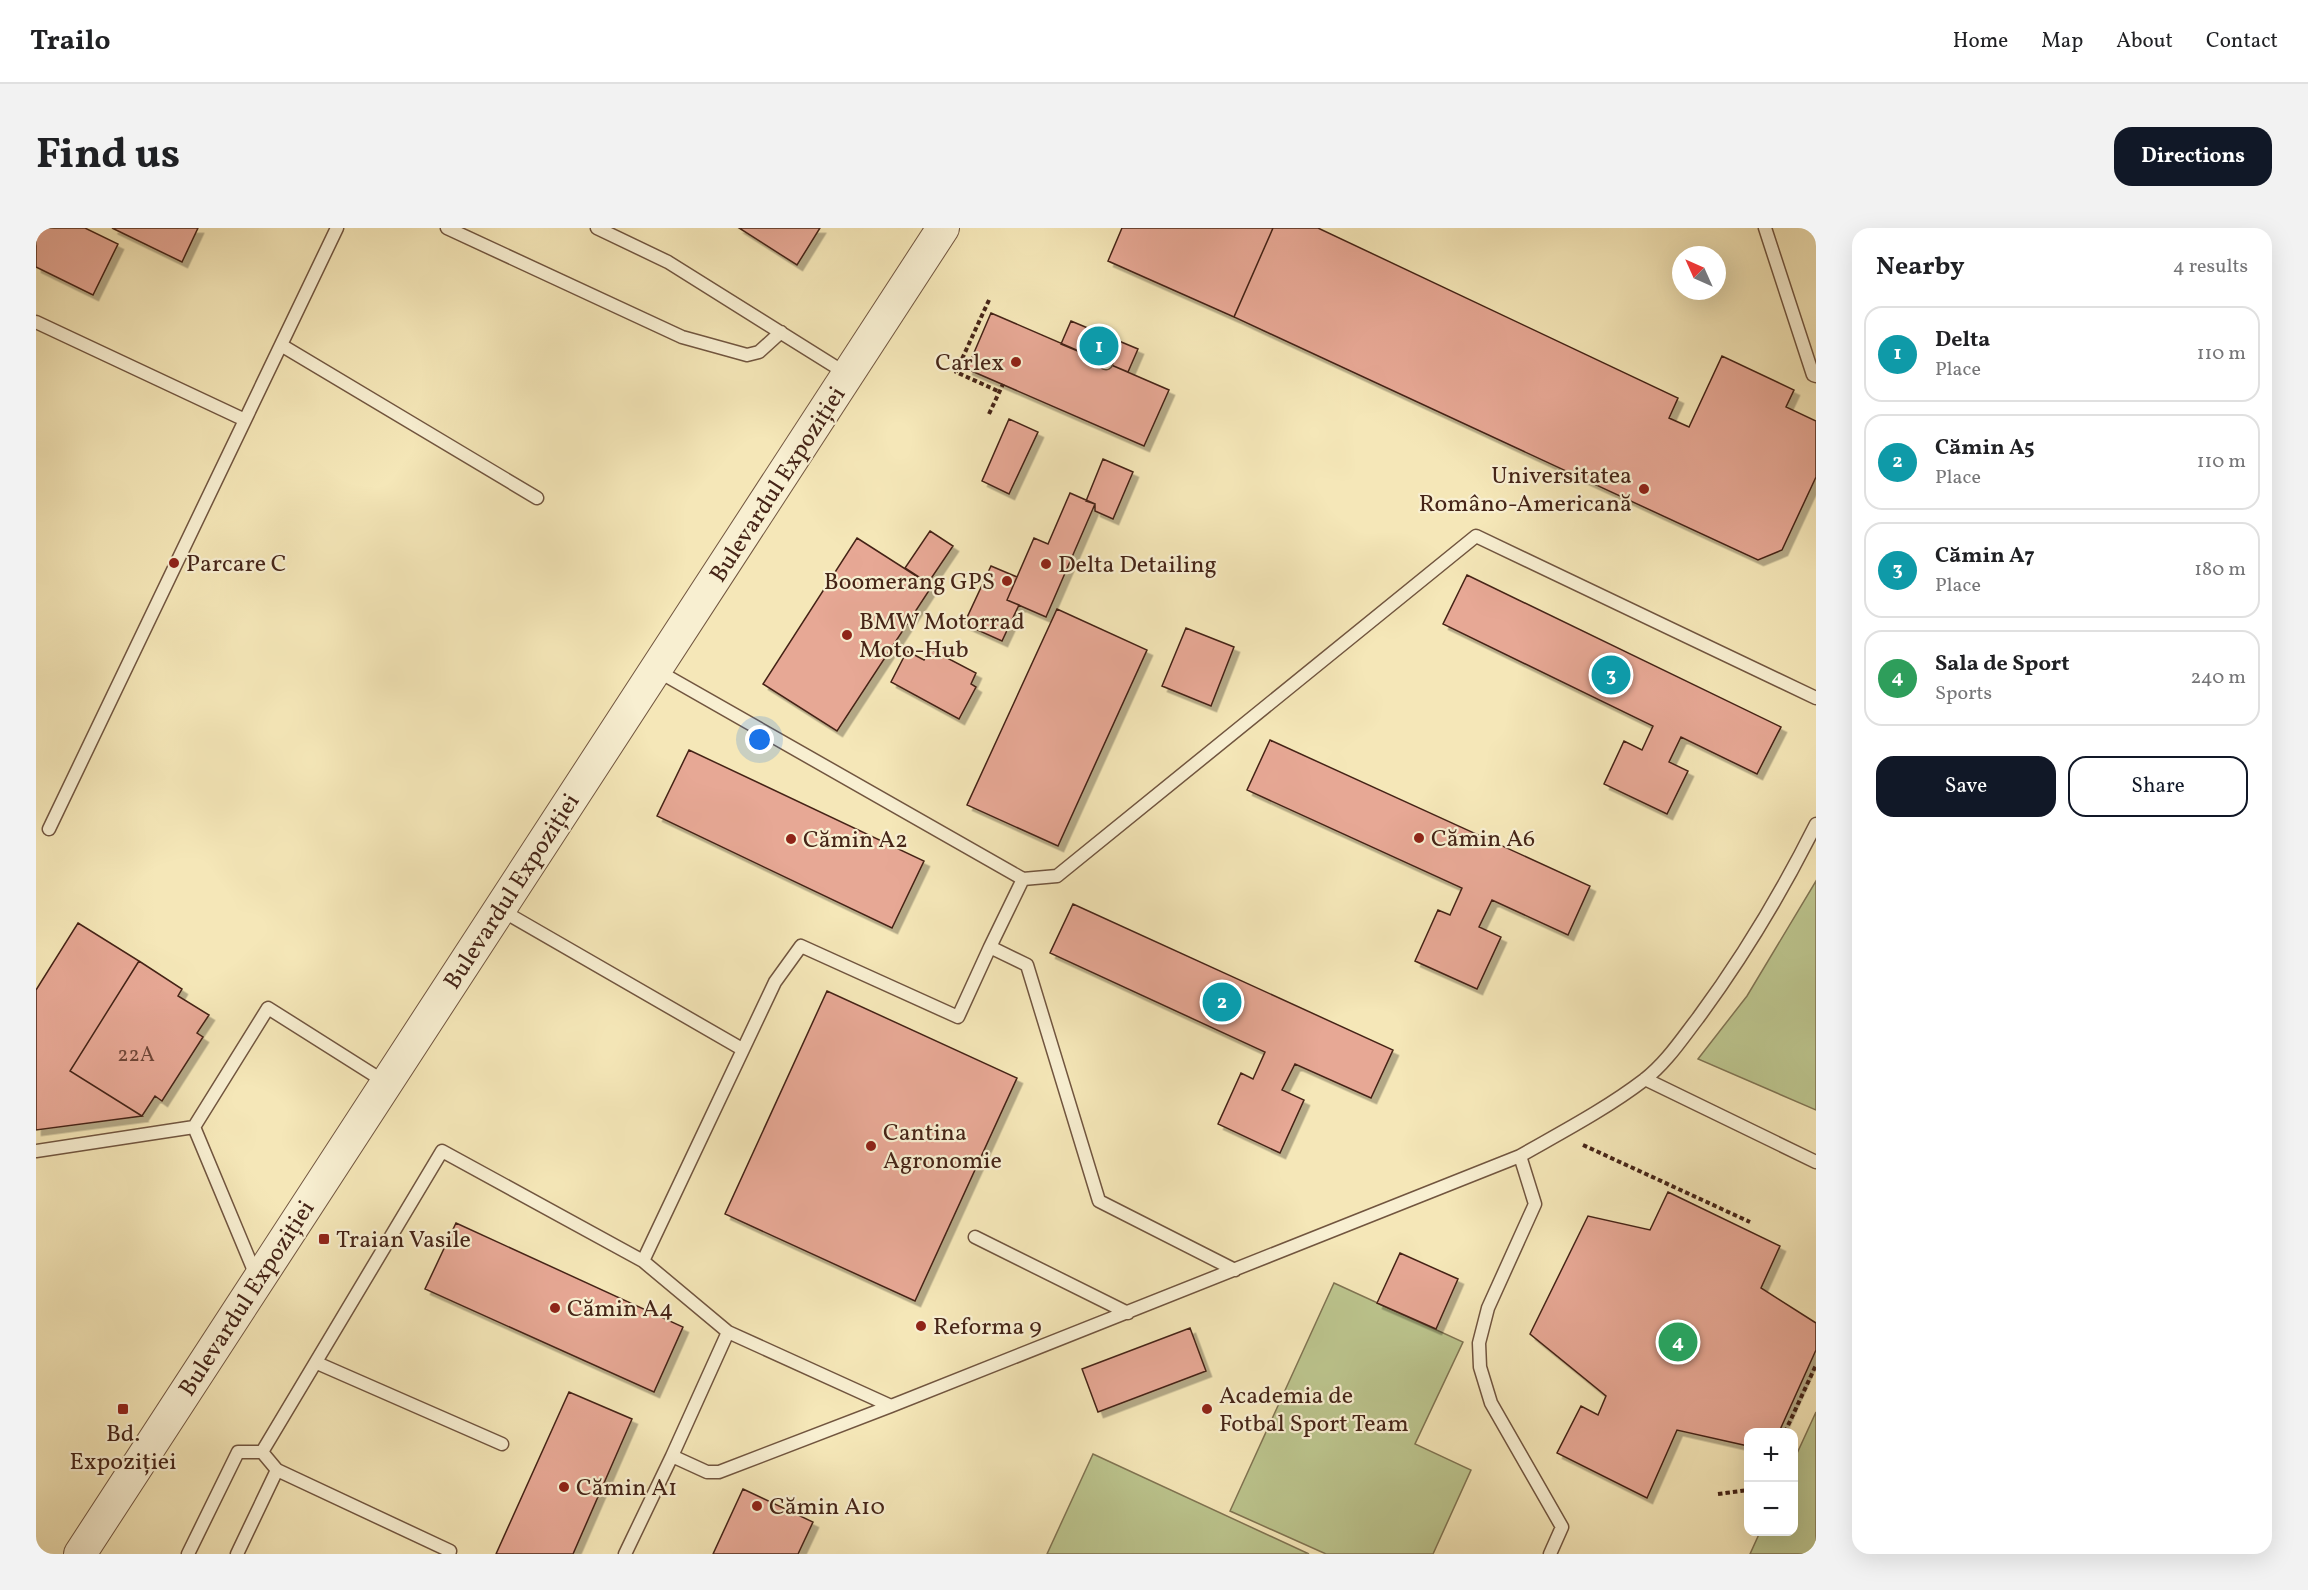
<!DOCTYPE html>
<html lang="en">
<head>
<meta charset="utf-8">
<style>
  body { margin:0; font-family:Vollkorn,serif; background:#f2f2f2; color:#202124 }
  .controls { position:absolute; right:18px; bottom:18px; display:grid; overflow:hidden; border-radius:12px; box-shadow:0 6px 24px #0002 }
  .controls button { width:54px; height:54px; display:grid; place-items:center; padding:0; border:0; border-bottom:2px solid #e0e0e0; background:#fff; color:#202124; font:30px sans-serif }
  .compass { position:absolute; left:1636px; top:18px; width:54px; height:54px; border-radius:50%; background:#fff; box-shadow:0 6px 24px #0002; rotate:315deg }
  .you { position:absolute; left:724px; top:512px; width:21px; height:21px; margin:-15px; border:4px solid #fff; border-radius:50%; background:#1a73e8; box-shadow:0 0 0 9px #1a73e833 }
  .badge { display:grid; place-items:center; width:39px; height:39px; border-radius:50%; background:#111827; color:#fff; font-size:20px; font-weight:700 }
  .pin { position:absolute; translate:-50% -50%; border:3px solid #fff; box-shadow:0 2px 6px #0006 }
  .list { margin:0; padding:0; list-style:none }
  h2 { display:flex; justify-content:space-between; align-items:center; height:78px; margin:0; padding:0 24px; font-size:26px }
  h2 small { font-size:20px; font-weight:400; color:#757577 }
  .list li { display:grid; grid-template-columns:39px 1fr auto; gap:18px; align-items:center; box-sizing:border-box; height:96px; margin:0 12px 12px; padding:0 12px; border:2px solid #e0e0e0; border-radius:18px }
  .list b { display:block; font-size:22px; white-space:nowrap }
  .list p { margin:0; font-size:20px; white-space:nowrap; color:#757577 }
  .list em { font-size:20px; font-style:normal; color:#757577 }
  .actions { display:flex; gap:12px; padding:18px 24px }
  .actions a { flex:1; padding:14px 0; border:2px solid #111827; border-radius:18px; text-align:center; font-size:21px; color:#111827 }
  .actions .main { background:#111827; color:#fff }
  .map { position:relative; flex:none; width:1780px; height:1326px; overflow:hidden; border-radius:18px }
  header { display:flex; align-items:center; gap:36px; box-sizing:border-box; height:84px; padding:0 30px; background:#fff; border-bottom:2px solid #e0e0e0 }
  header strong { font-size:28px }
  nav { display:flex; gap:33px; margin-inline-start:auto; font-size:21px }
  .intro { display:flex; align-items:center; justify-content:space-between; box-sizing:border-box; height:144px; padding:0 36px }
  h1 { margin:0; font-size:42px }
  .button { padding:15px 27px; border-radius:18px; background:#111827; color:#fff; font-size:21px; font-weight:700 }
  main { display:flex; gap:36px; padding:0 36px }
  aside { flex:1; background:#fff; border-radius:18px; box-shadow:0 6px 24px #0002 }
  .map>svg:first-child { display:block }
  .green { fill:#bcc58e; stroke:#807452; stroke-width:1.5 }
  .building { fill:#e7a895; stroke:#452417; stroke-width:1.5; filter:url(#shadow) }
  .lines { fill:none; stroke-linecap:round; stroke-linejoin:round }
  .service-casing { stroke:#71553f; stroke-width:15 }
  .tertiary-casing { stroke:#71553f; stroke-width:34 }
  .path { stroke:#452417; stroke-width:4; stroke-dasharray:4.5 3; stroke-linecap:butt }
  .service { stroke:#f8efd1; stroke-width:12 }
  .tertiary { stroke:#f8efd1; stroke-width:32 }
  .poi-dot { fill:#8f2418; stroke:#f8efd1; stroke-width:2 }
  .labels { text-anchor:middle; stroke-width:4.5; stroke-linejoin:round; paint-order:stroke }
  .number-label { font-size:21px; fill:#6e4536 }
  .poi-label { font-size:24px; fill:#452417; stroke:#f8efd1; text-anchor:start }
  .street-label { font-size:24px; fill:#452417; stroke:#f8efd1 }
</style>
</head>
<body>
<header>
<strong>Trailo</strong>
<nav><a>Home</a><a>Map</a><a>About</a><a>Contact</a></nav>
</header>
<div class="intro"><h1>Find us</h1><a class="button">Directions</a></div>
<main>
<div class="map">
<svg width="1780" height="1326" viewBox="0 0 1780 1326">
  <defs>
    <filter id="shadow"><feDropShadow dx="5.5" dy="5.5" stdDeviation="0" flood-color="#0004"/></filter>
  </defs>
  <rect width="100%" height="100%" fill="#f5e7b8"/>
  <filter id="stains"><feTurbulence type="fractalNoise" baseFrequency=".00333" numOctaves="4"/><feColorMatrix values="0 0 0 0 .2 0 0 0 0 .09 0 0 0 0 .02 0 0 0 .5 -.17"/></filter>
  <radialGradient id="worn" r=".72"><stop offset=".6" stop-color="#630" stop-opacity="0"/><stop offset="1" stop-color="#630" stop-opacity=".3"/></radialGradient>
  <!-- green -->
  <path class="green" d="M1780,653V882L1662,831L1711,768Z
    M1298,1055L1427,1114L1379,1216L1435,1242L1397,1326H1290L1194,1283Z
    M1780,1184V1326H1714L1724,1304H1758V1232Z
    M1057,1226L1273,1326H1011Z"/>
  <!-- building -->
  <path class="building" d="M0,0H49L82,16L57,67L0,39Z
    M76,0H162L146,34Z
    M703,0H784L761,37Z
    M1086,0H1237L1198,89L1072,33Z
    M1237,0H1282L1642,170L1633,190L1653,199L1686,128L1758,162L1750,179L1780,193V249L1746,322L1722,332L1198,89Z
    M955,85L1133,162L1108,218L931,141Z
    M1035,93L1102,121L1092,144L1025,116Z
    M973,191L1002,204L973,266L946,253Z
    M1067,231L1097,244L1077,291L1059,283V276L1050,273Z
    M1034,265L1059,276L1010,389L971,372L998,310L1012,316Z
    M894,303L917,318L892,355L869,340Z
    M821,310L896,358L801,503L727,456Z
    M955,338L981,349L971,372L983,377L966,413L928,396Z
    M1431,347L1745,499L1721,546L1645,509L1633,534L1652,543L1631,586L1568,556L1588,513L1606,522L1617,498L1407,396Z
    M1021,381L1111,422L1022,618L931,577Z
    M1150,400L1198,419L1175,478L1126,458Z
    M894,421L940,445L935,456L940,459L923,491L855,454L871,423L888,432Z
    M1234,512L1554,658L1532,707L1456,672L1443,699L1465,709L1441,761L1379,733L1402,682L1414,687L1426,660L1211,562Z
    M653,522L888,633L856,700L621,588Z
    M1037,676L1357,822L1335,870L1259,836L1246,862L1268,872L1244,925L1182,896L1205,845L1217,851L1229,824L1014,725Z
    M42,695L103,733L34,843L106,888L0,902V762Z
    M103,733L146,761L142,768L173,787L161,805L167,809L126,873L119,868L106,888L34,843Z
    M791,763L981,850L879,1073L689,986Z
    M1632,964L1744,1018L1725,1060L1780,1095V1122L1743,1204H1712V1218L1641,1202L1611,1270L1521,1225L1545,1178L1562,1187L1570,1168L1494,1106L1552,988L1614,1002Z
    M420,995L647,1099L618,1164L389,1061Z
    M1364,1025L1422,1051L1400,1101L1341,1075Z
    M1154,1100L1170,1143L1062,1184L1046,1141Z
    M533,1164L596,1191L537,1326H460Z
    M707,1261L777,1294L762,1326H677Z"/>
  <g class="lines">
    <defs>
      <path id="service" d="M411,0L646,109L711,127L723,124L745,104
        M561,0L632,34L811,146
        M1729,0L1777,147L1780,148
        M0,94L209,192
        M245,117L501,270
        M1070,135L1074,124
        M620,442L987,651L954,719L991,737L1063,973L1199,1042
        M13,601L301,0
        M987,651L1021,648L1440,308L1780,470
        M465,682L706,821
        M1609,851L1780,934
        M158,899L221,1050
        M0,923L158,899L232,780L349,854
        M1484,928L1499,976L1452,1080L1443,1115L1444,1139L1455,1175L1526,1299L1514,1326
        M939,1009L1092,1085
        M607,1033L739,754L765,718L922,789L954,719
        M281,1135L466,1216
        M226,1224L406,923L607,1033L692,1104L855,1178
        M636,1228L692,1104
        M152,1326L202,1224H226L241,1242L414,1323L413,1326
        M201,1326L241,1242
        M589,1326L636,1228L671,1244H683L855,1178L1484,928C1526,904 1570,881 1608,852C1630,835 1645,812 1662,790C1707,729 1746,664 1780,596"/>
      <path id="tertiary" d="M44,1326L907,0"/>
    </defs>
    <!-- service casing -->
    <use href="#service" class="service-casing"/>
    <!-- tertiary casing -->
    <use href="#tertiary" class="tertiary-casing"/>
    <!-- path -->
    <path class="path" d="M953,72L920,144L964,164
      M953,186L967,156
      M1547,917L1714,994
      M1749,1204L1780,1137
      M1682,1266L1712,1262"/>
    <!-- service -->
    <use href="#service" class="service"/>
    <!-- tertiary -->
    <use href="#tertiary" class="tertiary"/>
  </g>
  <!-- markers -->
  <g class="poi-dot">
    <circle cx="980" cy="134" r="6"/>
    <circle cx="1608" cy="261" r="6"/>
    <circle cx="138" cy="335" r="6"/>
    <circle cx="1010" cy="336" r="6"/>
    <circle cx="971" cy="353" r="6"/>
    <circle cx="811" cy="407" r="6"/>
    <circle cx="1383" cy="610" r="6"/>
    <circle cx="755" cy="611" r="6"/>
    <circle cx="835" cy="918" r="6"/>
    <rect x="282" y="1005" width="12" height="12" rx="3"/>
    <circle cx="519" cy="1080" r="6"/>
    <circle cx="885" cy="1098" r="6"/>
    <rect x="81" y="1175" width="12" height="12" rx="3"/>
    <circle cx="1171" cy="1181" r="6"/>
    <circle cx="528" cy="1259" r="6"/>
    <circle cx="721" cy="1278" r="6"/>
  </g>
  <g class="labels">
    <!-- number labels -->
    <g class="number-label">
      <text x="100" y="833">22A</text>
    </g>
    <!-- poi labels -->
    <g class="poi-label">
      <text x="968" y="142" text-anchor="end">Carlex</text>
      <text x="1596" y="255" text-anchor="end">Universitatea<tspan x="1596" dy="28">Româno-Americană</tspan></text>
      <text x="150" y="343">Parcare C</text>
      <text x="1022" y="344">Delta Detailing</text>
      <text x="959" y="361" text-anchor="end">Boomerang GPS</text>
      <text x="823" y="401">BMW Motorrad<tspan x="823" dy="28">Moto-Hub</tspan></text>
      <text x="1395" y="618">Cămin A6</text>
      <text x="767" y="619">Cămin A2</text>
      <text x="847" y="912">Cantina<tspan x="847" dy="28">Agronomie</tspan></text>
      <text x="300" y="1019">Traian Vasile</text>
      <text x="531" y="1088">Cămin A4</text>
      <text x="897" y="1106">Reforma 9</text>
      <text x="1183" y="1175">Academia de<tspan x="1183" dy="28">Fotbal Sport Team</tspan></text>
      <text x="87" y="1213" text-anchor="middle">Bd.<tspan x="87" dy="28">Expoziției</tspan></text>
      <text x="540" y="1267">Cămin A1</text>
      <text x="733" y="1286">Cămin A10</text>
    </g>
    <!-- street labels -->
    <g class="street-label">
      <text transform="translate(741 256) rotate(-57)" y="8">Bulevardul Expoziției</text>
      <text transform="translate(475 663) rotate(-57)" y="8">Bulevardul Expoziției</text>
      <text transform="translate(210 1070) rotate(-57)" y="8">Bulevardul Expoziției</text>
    </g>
  </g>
  <rect width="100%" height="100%" filter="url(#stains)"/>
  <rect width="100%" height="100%" fill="url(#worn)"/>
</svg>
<div class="controls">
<button>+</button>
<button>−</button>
</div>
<svg class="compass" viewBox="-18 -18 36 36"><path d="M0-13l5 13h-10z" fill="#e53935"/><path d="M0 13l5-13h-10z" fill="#757577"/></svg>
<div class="you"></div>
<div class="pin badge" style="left:1063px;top:118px;background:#0f9aa8">1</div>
<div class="pin badge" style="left:1186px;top:774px;background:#0f9aa8">2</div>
<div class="pin badge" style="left:1575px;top:447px;background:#0f9aa8">3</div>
<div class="pin badge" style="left:1642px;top:1114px;background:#2e9e5b">4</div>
</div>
<aside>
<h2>Nearby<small>4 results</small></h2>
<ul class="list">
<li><span class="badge" style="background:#0f9aa8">1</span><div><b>Delta</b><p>Place</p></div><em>110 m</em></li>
<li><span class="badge" style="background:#0f9aa8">2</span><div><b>Cămin A5</b><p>Place</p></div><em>110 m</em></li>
<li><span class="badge" style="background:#0f9aa8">3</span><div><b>Cămin A7</b><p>Place</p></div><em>180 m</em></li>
<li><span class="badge" style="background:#2e9e5b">4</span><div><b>Sala de Sport</b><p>Sports</p></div><em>240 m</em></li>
</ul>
<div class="actions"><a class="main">Save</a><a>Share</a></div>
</aside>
</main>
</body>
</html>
